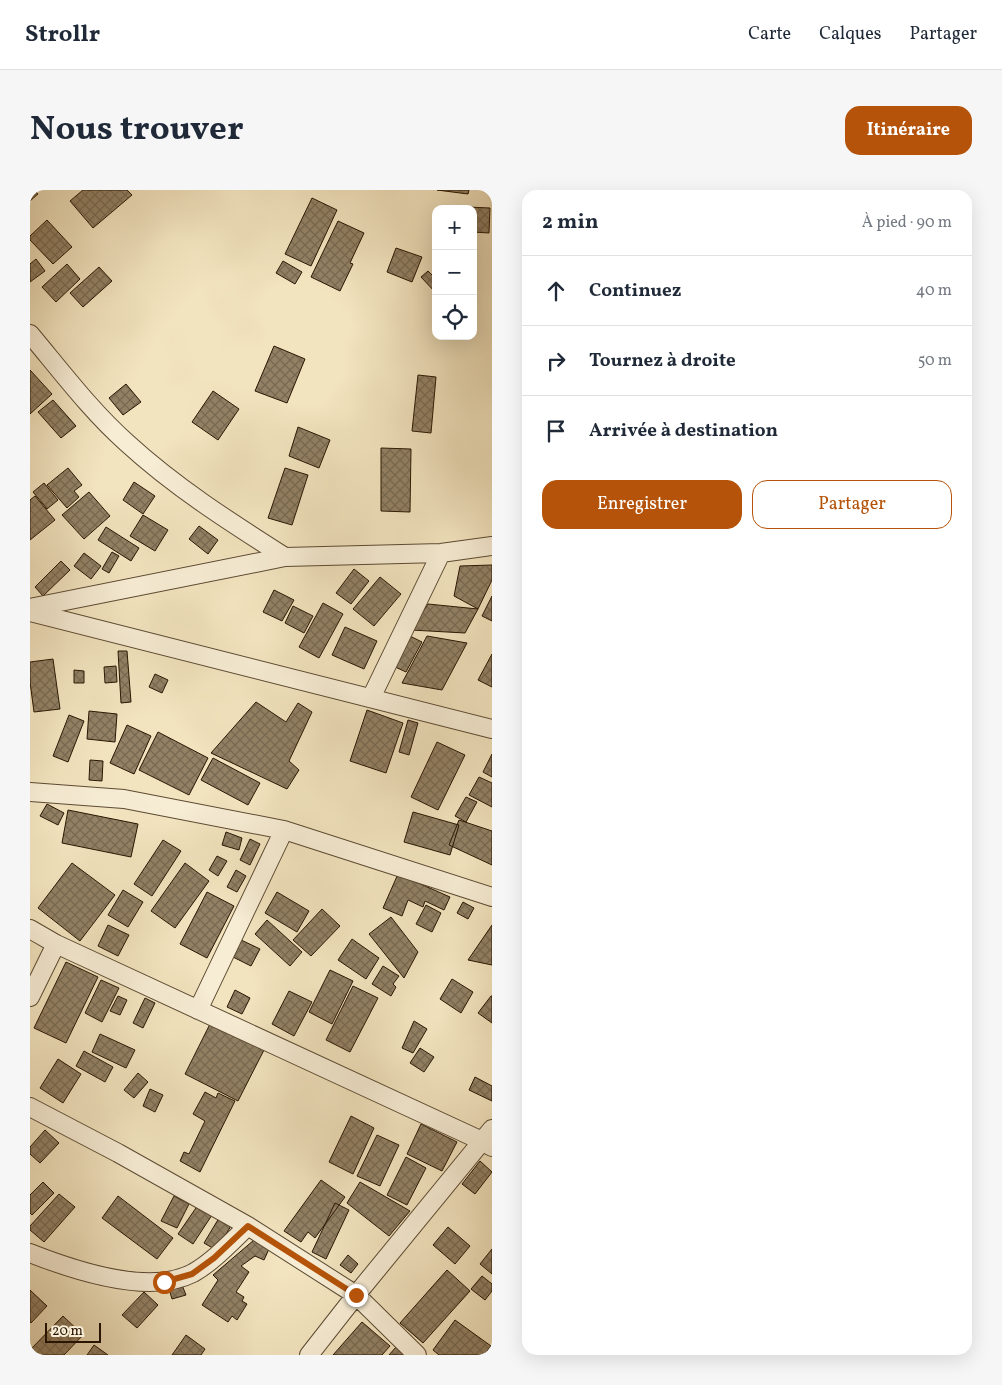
<!DOCTYPE html>
<html lang="fr">
<head>
<meta charset="utf-8">
<style>
  body { margin:0; font-family:Vollkorn,serif; background:#f6f6f7; color:#1f2937 }
  .controls { position:absolute; right:15px; top:15px; display:grid; overflow:hidden; border-radius:10px; box-shadow:0 5px 20px #0002 }
  .controls button { width:45px; height:45px; display:grid; place-items:center; padding:0; border:0; border-bottom:1px solid #e0e1e3; background:#fff; color:#1f2937; font:25px sans-serif }
  .scale { position:absolute; left:15px; bottom:12px; width:56px; box-sizing:border-box; padding-left:5px; border:2px solid #2a1603; border-top:0; font-size:14px; line-height:18px; white-space:nowrap; color:#2a1603; -webkit-text-stroke:4px #f7edd5; paint-order:stroke }
  .stop { position:absolute; width:15px; height:15px; margin:-11px; border:4px solid #b45309; border-radius:50%; background:#fff }
  .stop.end { background:#b45309; border-color:#fff; box-shadow:0 1px 5px #0008 }
  .list { margin:0; padding:0; list-style:none }
  h2 { display:flex; justify-content:space-between; align-items:center; height:65px; margin:0; padding:0 20px; font-size:21px }
  h2 small { font-size:16px; font-weight:400; color:#747a83 }
  .list li { display:grid; grid-template-columns:32px 1fr auto; gap:15px; align-items:center; box-sizing:border-box; height:70px; padding:0 20px; border-top:1px solid #e0e1e3 }
  .list b { display:block; font-size:19px; white-space:nowrap }
  .list em { font-size:16px; font-style:normal; color:#747a83 }
  .actions { display:flex; gap:10px; padding:15px 20px }
  .actions a { flex:1; padding:11px 0; border:1px solid #b45309; border-radius:15px; text-align:center; font-size:18px; color:#b45309 }
  .actions .main { background:#b45309; color:#fff }
  .icon { flex:none; width:28px; height:28px; fill:none; stroke:currentColor; stroke-width:2; stroke-linecap:round; stroke-linejoin:round }
  .map { position:relative; flex:none; width:462px; height:1165px; overflow:hidden; border-radius:15px }
  header { display:flex; align-items:center; gap:30px; box-sizing:border-box; height:70px; padding:0 25px; background:#fff; border-bottom:1px solid #e0e1e3 }
  header strong { font-size:24px }
  nav { display:flex; gap:28px; margin-inline-start:auto; font-size:18px }
  .intro { display:flex; align-items:center; justify-content:space-between; box-sizing:border-box; height:120px; padding:0 30px }
  h1 { margin:0; font-size:35px }
  .button { padding:12px 22px; border-radius:15px; background:#b45309; color:#fff; font-size:18px; font-weight:700 }
  main { display:flex; gap:30px; padding:0 30px }
  aside { flex:1; background:#fff; border-radius:15px; box-shadow:0 5px 20px #0002 }
  .map>svg:first-child { display:block }
  .building { fill:url(#building-cross-hatch); stroke:#2a1603 }
  .lines { fill:none; stroke-linecap:round; stroke-linejoin:round }
  .street-casing { stroke:#5c4a32; stroke-width:20 }
  .street { stroke:#f7edd5; stroke-width:18 }
  .route { stroke:#b45309; stroke-width:6 }
</style>
</head>
<body>
<header>
<strong>Strollr</strong>
<nav><a>Carte</a><a>Calques</a><a>Partager</a></nav>
</header>
<div class="intro"><h1>Nous trouver</h1><a class="button">Itinéraire</a></div>
<main>
<div class="map">
<svg width="462" height="1165" viewBox="0 0 462 1165">
  <defs>
    <pattern id="building-cross-hatch" width="8" height="8" patternUnits="userSpaceOnUse" patternTransform="scale(1.25)"><rect width="8" height="8" fill="#928165"/><path d="M0 0l8 8M0 8l8-8" fill="none" stroke="#776951"/></pattern>
  </defs>
  <rect width="100%" height="100%" fill="#f2e4bf"/>
  <filter id="stains"><feTurbulence type="fractalNoise" baseFrequency=".004" numOctaves="4"/><feColorMatrix values="0 0 0 0 .2 0 0 0 0 .09 0 0 0 0 .02 0 0 0 .5 -.17"/></filter>
  <radialGradient id="worn" r=".72"><stop offset=".6" stop-color="#630" stop-opacity="0"/><stop offset="1" stop-color="#630" stop-opacity=".3"/></radialGradient>
  <!-- building -->
  <path class="building" d="M0,0H4L8,4L0,11Z
    M53,0H97L102,5L63,38L40,11Z
    M407,0H439L438,4Z
    M282,8L307,20L281,76L255,64Z
    M415,16L460,18L459,43L443,42V19H415Z
    M17,30L42,57L23,74L0,50V46Z
    M308,31L334,43L320,73L323,74L310,101L281,87Z
    M366,58L392,67L382,92L357,82Z
    M6,69L15,81L0,92V74Z
    M253,71L272,82L265,94L246,83Z
    M37,74L50,89L26,112L12,97Z
    M69,77L82,91L53,117L40,103Z
    M398,81L406,89L405,102L391,87Z
    M244,156L275,169L257,213L225,201Z
    M0,180L22,204L0,224Z
    M388,185L406,187L401,243L382,241Z
    M96,194L111,212L93,225L79,208Z
    M183,201L209,219L188,250L162,232Z
    M23,210L46,236L31,248L8,222Z
    M268,237L300,250L289,278L259,266Z
    M351,258L381,259L380,322L351,321Z
    M38,278L52,295L44,301L49,307L37,318L17,295Z
    M255,278L278,285L262,335L238,328Z
    M104,292L125,306L113,324L93,310Z
    M14,293L28,310L17,319L3,302Z
    M59,302L80,326L54,349L32,325Z
    M5,306L25,330L0,350V310Z
    M113,325L138,340L125,361L100,346Z
    M169,336L188,350L178,364L159,349Z
    M76,337L109,358L101,371L68,350Z
    M82,362L89,366L79,383L72,379Z
    M54,363L71,376L61,389L44,376Z
    M31,371L40,380L13,406L5,397Z
    M462,375V390L448,419L424,406L430,376Z
    M324,379L339,391L321,414L306,403Z
    M350,387L371,404L344,436L323,419Z
    M244,400L264,410L252,431L233,422Z
    M462,406V431L452,426Z
    M293,413L313,424L289,468L269,457Z
    M398,414L448,419L435,443L381,440Z
    M263,416L283,426L274,443L255,433Z
    M315,437L347,451L334,479L302,465Z
    M378,445L392,452L376,482L363,476Z
    M397,446L437,453L412,500L372,493Z
    M88,461H97L101,512L91,513Z
    M462,464V497L448,490Z
    M23,469L30,519L4,522L0,492V472Z
    M86,476L87,492L75,493L74,477Z
    M44,480L54,481V493H44Z
    M125,484L138,490L132,503L119,497Z
    M226,512L256,532L268,513L282,522L259,571L269,580L257,599L181,563Z
    M337,520L373,533L356,583L320,571Z
    M59,521L87,524L85,552L57,549Z
    M39,525L54,531L38,572L23,566Z
    M378,530L388,533L379,565L369,562Z
    M97,535L121,546L104,584L80,573Z
    M128,542L178,568L159,605L109,580Z
    M407,552L435,565L408,620L381,607Z
    M462,564V587L453,582Z
    M183,568L230,593L218,615L171,590Z
    M60,570L73,571L72,591L59,590Z
    M449,587L462,593V617L439,605Z
    M436,607L447,612L436,632L425,626Z
    M17,614L34,623L28,635L10,626Z
    M38,620L108,634L101,667L32,653Z
    M383,622L429,635L420,665L374,652Z
    M429,630L462,641V675L419,655Z
    M196,642L212,648L209,660L192,655Z
    M220,649L230,654L220,675L210,670Z
    M133,650L151,661L122,706L104,694Z
    M187,666L197,671L188,686L179,680Z
    M42,673L85,705L50,751L8,718Z
    M155,673L179,691L145,738L121,721Z
    M206,680L216,686L207,702L197,697Z
    M368,684L420,707L414,720L395,711L393,717L378,710L372,726L353,718Z
    M93,700L113,712L98,737L78,725Z
    M177,702L204,716L177,768L150,754Z
    M247,702L279,721L267,742L235,723Z
    M433,712L444,718L438,729L427,723Z
    M396,715L411,723L402,742L386,734Z
    M292,719L310,736L281,766L263,750Z
    M361,727L388,762L374,788L339,744Z
    M237,730L272,762L260,776L225,744Z
    M78,735L99,745L88,766L68,756Z
    M462,735V775L438,770Z
    M209,749L230,759L221,776L201,766Z
    M322,749L349,768L336,789L308,770Z
    M36,772L68,787L36,853L4,838Z
    M353,776L369,786L363,794L366,797L361,806L342,794Z
    M300,780L323,791L302,834L279,822Z
    M422,789L443,802L431,823L410,809Z
    M71,790L89,798L72,832L55,823Z
    M323,796L348,808L320,862L296,850Z
    M205,800L220,808L212,824L197,817Z
    M259,801L282,812L264,846L242,834Z
    M88,806L97,810L90,825L80,821Z
    M461,806H462V833L448,823Z
    M115,808L125,813L113,838L103,833Z
    M384,831L397,839L383,863L372,858Z
    M180,834L234,860L208,911L155,884Z
    M70,844L105,860L96,878L62,862Z
    M390,858L404,867L394,882L380,873Z
    M54,861L83,877L75,892L46,876Z
    M28,869L51,884L33,913L10,898Z
    M108,883L118,892L104,908L94,900Z
    M445,887L462,896V911L439,900Z
    M120,899L133,905L125,922L113,916Z
    M175,902L186,908L188,903L205,911L170,982L150,971L154,962L159,964L175,931L163,924Z
    M321,926L344,938L323,984L299,972Z
    M391,934L427,952L412,981L377,964Z
    M15,940L29,953L10,973L0,964V957Z
    M347,945L369,955L350,996L327,986Z
    M376,967L396,978L377,1015L357,1005Z
    M450,971L462,982L445,1004L432,994Z
    M291,990L315,1007L285,1048L278,1042L271,1052L254,1041Z
    M13,992L24,1003L2,1025L0,1023V1005Z
    M330,992L380,1021L359,1046L317,1013Z
    M29,1004L45,1017L14,1052L0,1040V1036Z
    M88,1006L143,1048L127,1069L72,1028Z
    M144,1006L159,1014L147,1038L131,1031Z
    M305,1013L319,1020L296,1069L282,1062Z
    M168,1015L182,1025L163,1054L148,1044Z
    M189,1028L201,1036L186,1060L174,1053Z
    M418,1037L440,1056L425,1074L403,1055Z
    M224,1050L239,1059L234,1070L225,1066L211,1076L219,1082L206,1102L214,1107L212,1111L217,1114L207,1130L202,1126L198,1132L172,1115L188,1090L183,1085Z
    M462,1059V1084L450,1074Z
    M318,1065L328,1074L321,1083L310,1075Z
    M417,1080L440,1101L393,1153L370,1133Z
    M452,1086L462,1094V1101L455,1110L441,1099Z
    M152,1095L156,1105L142,1109L139,1099Z
    M0,1100L17,1116L1,1133L0,1132Z
    M114,1102L128,1115L107,1138L92,1125Z
    M33,1126L53,1145L34,1165H0V1160Z
    M425,1130L461,1156L454,1165H409L403,1160Z
    M332,1132L360,1156L352,1165H303Z
    M156,1145L175,1159L171,1165H142Z
    M64,1155L78,1165H57Z
    M366,1157L376,1165H359Z"/>
  <g class="lines">
    <defs>
      <path id="street" d="M0,144C31,181 61,221 97,253C145,297 200,332 255,367
        M0,418L255,367L411,363L462,356
        M0,422L462,539
        M341,508L411,363
        M0,602L94,609L254,640L462,707
        M0,739L26,754L452,951L462,957
        M0,807L26,754
        M168,820L254,640
        M0,917L88,963L218,1036L326,1105L387,1165
        M0,1063C43,1080 119,1106 163,1083C184,1071 201,1052 218,1036
        M279,1165L326,1105L462,939"/>
    </defs>
    <!-- street casing -->
    <use href="#street" class="street-casing"/>
    <!-- street -->
    <use href="#street" class="street"/>
  </g>
  <g class="lines">
    <!-- route -->
    <path class="route" d="M134,1092L162,1084L184,1068L218,1036L326,1105"/>
  </g>
  <rect width="100%" height="100%" filter="url(#stains)"/>
  <rect width="100%" height="100%" fill="url(#worn)"/>
</svg>
<div class="controls">
<button>+</button>
<button>−</button>
<button><svg class="icon" aria-label="locate" viewBox="0 0 24 24"><circle cx="12" cy="12" r="6"/><path d="M12 2v4M12 18v4M2 12h4M18 12h4"/></svg></button>
</div>
<div class="scale">20 m</div>
<div class="stop" style="left:134px;top:1092px"></div>
<div class="stop end" style="left:326px;top:1105px"></div>
</div>
<aside>
<h2>2 min<small>À pied · 90 m</small></h2>
<ul class="list">
<li><svg class="icon" aria-label="ahead" viewBox="0 0 24 24"><path d="M12 20V5M6 11l6-6 6 6"/></svg><div><b>Continuez</b></div><em>40 m</em></li>
<li><svg class="icon" aria-label="right" viewBox="0 0 24 24"><path d="M7 20v-9h11M14 6l5 5-5 5"/></svg><div><b>Tournez à droite</b></div><em>50 m</em></li>
<li><svg class="icon" aria-label="arrive" viewBox="0 0 24 24"><path d="M6 21V4h12l-3 4 3 4H6"/></svg><div><b>Arrivée à destination</b></div></li>
</ul>
<div class="actions"><a class="main">Enregistrer</a><a>Partager</a></div>
</aside>
</main>
</body>
</html>
